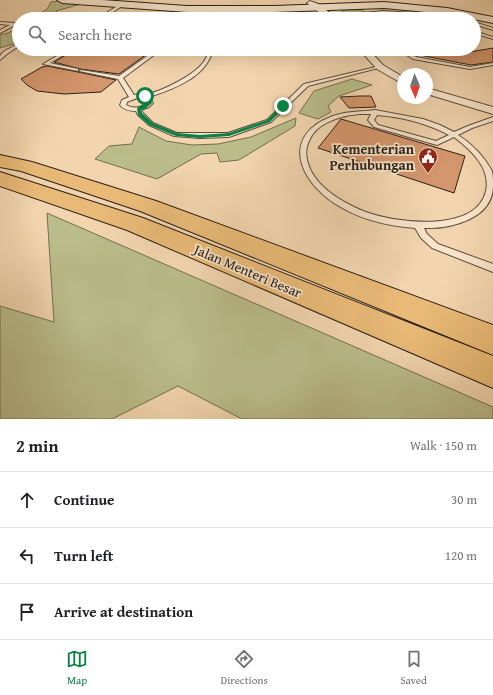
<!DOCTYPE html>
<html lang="en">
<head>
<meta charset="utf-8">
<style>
  body { margin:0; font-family:"Gentium Book Plus",serif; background:#f6f6f6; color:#202124 }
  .compass { position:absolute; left:397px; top:68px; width:36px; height:36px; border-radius:50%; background:#fff; box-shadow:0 4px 16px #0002; rotate:178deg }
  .stop { position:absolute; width:12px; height:12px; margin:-9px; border:3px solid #0b8043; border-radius:50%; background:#fff }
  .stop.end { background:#0b8043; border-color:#fff; box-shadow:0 1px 4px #0008 }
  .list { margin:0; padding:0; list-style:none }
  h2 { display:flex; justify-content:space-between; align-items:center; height:52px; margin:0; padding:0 16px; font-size:17px }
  h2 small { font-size:13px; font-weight:400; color:#757577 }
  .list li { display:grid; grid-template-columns:26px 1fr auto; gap:12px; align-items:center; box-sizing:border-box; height:56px; padding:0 16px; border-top:1px solid #e0e0e0 }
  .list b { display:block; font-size:15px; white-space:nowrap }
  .list em { font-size:13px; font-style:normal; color:#757577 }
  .icon { flex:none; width:22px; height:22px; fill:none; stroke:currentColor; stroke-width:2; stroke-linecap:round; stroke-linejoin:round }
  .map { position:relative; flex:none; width:493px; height:419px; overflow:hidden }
  .search { position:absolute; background:#fff; box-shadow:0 4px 16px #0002; left:12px; right:12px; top:12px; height:44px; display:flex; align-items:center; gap:10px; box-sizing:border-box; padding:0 14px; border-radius:22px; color:#757577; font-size:15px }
  .sheet { height:220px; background:#fff }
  nav { display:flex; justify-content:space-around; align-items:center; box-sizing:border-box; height:56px; border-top:1px solid #e0e0e0; background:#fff; font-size:11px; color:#757577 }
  nav a { display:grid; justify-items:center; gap:2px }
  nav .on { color:#0b8043 }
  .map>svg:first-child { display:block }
  .green { fill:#babd8a; stroke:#726e51 }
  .building { fill:#d4966c; stroke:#2b2018 }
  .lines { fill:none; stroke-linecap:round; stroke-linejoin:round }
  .lane-casing { stroke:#5d4d3e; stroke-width:2 }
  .street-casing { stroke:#5d4d3e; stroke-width:2 }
  .secondary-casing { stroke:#2b2018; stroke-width:2 }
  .primary-casing { stroke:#2b2018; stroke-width:2 }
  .lane { fill:#f7e4ca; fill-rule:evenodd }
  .street { fill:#f7e4ca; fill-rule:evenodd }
  .secondary { fill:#f7e4ca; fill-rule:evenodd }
  .primary { fill:#e9ba77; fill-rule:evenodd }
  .route { fill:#0b8043 }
  .labels { text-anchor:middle; stroke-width:3.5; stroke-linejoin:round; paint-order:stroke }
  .poi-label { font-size:14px; font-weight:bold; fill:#2b2018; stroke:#f7e4ca; text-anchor:end }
  .street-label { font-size:14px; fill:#2b2018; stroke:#f7e4ca }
</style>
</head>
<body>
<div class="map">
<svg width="493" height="419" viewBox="0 0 493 419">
  <rect width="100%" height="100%" fill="#f2d5ae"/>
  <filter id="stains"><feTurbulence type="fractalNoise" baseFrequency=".005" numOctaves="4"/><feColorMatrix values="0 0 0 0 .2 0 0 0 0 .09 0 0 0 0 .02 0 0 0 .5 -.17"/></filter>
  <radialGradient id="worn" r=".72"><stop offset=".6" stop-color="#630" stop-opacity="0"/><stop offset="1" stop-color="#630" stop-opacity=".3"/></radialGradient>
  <!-- green -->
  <path class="green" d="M59,1L81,4L56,11L58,14L47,19H32L47,9L51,2Z
    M343,10H361L372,15L369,17L373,19H340L338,17Z
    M19,27V42L0,48V35L8,33Z
    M352,79L372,85L339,96L328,106L331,112L318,119L299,113L314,91Z
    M296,118L295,126L239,160L220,162L217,153L201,154L157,179L95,159L109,146L132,144L139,127L166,141L192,145L218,144L251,137Z
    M47,213L493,407V419H242L178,386L112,419H0V306L54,322Z"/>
  <!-- building -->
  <path class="building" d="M493,48V62L471,65L414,54L415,49H459L458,54Z
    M76,49H154L119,74L80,69L54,62Z
    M47,66L78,72L116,80L101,92L64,94L37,91L27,85L21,79L42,67Z
    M360,96H371L376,107L349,108L340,97Z
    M341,119L465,156L454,193L318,148Z"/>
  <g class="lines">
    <defs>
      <path id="lane" d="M124,2L125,4L104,18L133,17L151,19H94L98,18Z
        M383,11L414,13L446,19L393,14L364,15L363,17L364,19H360L359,17L363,13Z
        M0,22L15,23L17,24L0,33V30L10,25L0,24Z
        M474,22L493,28V30L474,24Z
        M474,31L493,37V39L474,33Z
        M19,43V46L7,54L0,60V56L3,52Z
        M69,49H74L50,63L78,69V71L43,64Z
        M157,49H162L123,78L134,95C137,94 140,96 143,95C159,93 199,74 206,58C208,55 208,52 209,49H213C207,77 174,89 149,97L153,103L149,107L141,110L143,113L153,123L177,133H228L267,120L304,84L380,66L382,67L308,86L271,122L229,137L200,138L174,136L149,125L138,115L136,111C130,111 124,110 120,105L122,100L129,97L118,79L79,71L81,70L119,76ZM137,98L146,99L147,103C140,108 133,109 126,105L127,102Z
        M397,49H402L416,57L470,67L493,63V65L470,69L413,59Z
        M375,110L423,119L440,125L454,132L468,126L493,117V121L472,128L458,135C472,144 484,156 492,171C493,176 493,181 493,186C493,219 450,229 424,228L427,234L438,244L493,264V272L432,248L421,238L415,228C387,226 358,219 334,203C298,179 281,135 333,116C346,111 361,112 375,110ZM359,114H371L368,120L374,127L437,145L454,137C471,150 491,168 486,191C476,234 393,223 363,211C344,203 321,190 311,171C306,160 304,150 310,139C318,122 341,116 359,114ZM377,115C402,117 426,123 449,135L436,141L378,125L374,120Z"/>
      <path id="street" d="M310,1L321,5L336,19H327C321,13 313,9 307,3Z
        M359,49H368L383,65L403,77V84L377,69Z
        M427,88L493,107V114L427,94Z"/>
      <path id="secondary" d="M57,0H102L187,6H274L384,2L447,8L493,17V23L447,14L384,8L274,12H187L62,3Z"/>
      <path id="primary" d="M0,155L32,162L156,201L493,325V355L140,211L21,171L0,167Z
        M0,172L143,218L493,356V388L127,230L0,186Z"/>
    </defs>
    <!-- lane casing -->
    <use href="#lane" class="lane-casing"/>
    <!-- street casing -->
    <use href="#street" class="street-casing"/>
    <!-- secondary casing -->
    <use href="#secondary" class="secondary-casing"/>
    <!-- primary casing -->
    <use href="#primary" class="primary-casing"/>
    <!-- lane -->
    <use href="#lane" class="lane"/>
    <!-- street -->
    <use href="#street" class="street"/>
    <!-- secondary -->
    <use href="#secondary" class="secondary"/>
    <!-- primary -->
    <use href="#primary" class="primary"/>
  </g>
  <!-- route -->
  <path class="route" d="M143,95L150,97L152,103L145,109L141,110L142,113L153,123L177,133L200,135L229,133L267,120L282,105L286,106L270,122L229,136L200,138L176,136L149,125L138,115L137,108L147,102Z"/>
  <!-- icons -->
  <defs>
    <symbol id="civic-pin" viewBox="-11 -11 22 30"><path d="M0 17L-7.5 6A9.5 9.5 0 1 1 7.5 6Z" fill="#8f2418" stroke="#f7e4ca"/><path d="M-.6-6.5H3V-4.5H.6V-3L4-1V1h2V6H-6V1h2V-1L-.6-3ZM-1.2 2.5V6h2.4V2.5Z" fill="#fff"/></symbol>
  </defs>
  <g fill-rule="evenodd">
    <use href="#civic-pin" x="417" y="146" width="22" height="30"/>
  </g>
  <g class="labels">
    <!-- poi labels -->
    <g class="poi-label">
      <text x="414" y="154">Kementerian<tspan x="414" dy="16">Perhubungan</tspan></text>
    </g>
    <!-- street labels -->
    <g class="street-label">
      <text transform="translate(248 271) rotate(23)" y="5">Jalan Menteri Besar</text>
    </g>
  </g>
  <rect width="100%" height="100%" filter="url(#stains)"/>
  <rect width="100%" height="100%" fill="url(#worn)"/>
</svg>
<svg class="compass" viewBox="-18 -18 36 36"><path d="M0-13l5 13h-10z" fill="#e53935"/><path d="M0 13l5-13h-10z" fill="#757577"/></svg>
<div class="stop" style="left:145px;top:96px"></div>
<div class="stop end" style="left:283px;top:106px"></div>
<div class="search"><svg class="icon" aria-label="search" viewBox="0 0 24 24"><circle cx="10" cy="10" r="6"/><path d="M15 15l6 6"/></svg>Search here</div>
</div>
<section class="sheet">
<h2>2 min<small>Walk · 150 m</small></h2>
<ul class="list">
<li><svg class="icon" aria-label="ahead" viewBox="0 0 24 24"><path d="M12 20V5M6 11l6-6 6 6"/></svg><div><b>Continue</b></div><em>30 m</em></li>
<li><svg class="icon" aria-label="left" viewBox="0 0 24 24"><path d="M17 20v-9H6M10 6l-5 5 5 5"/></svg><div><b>Turn left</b></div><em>120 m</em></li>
<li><svg class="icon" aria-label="arrive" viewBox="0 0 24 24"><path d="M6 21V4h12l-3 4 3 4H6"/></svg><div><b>Arrive at destination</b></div></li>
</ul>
</section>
<nav>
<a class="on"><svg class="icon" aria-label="map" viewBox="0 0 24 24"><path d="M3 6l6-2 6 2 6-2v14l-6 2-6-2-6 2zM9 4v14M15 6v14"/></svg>Map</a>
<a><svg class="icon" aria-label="directions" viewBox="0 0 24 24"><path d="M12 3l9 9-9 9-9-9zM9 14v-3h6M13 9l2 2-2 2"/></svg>Directions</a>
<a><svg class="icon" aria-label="saved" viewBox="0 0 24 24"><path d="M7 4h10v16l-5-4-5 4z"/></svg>Saved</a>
</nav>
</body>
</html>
